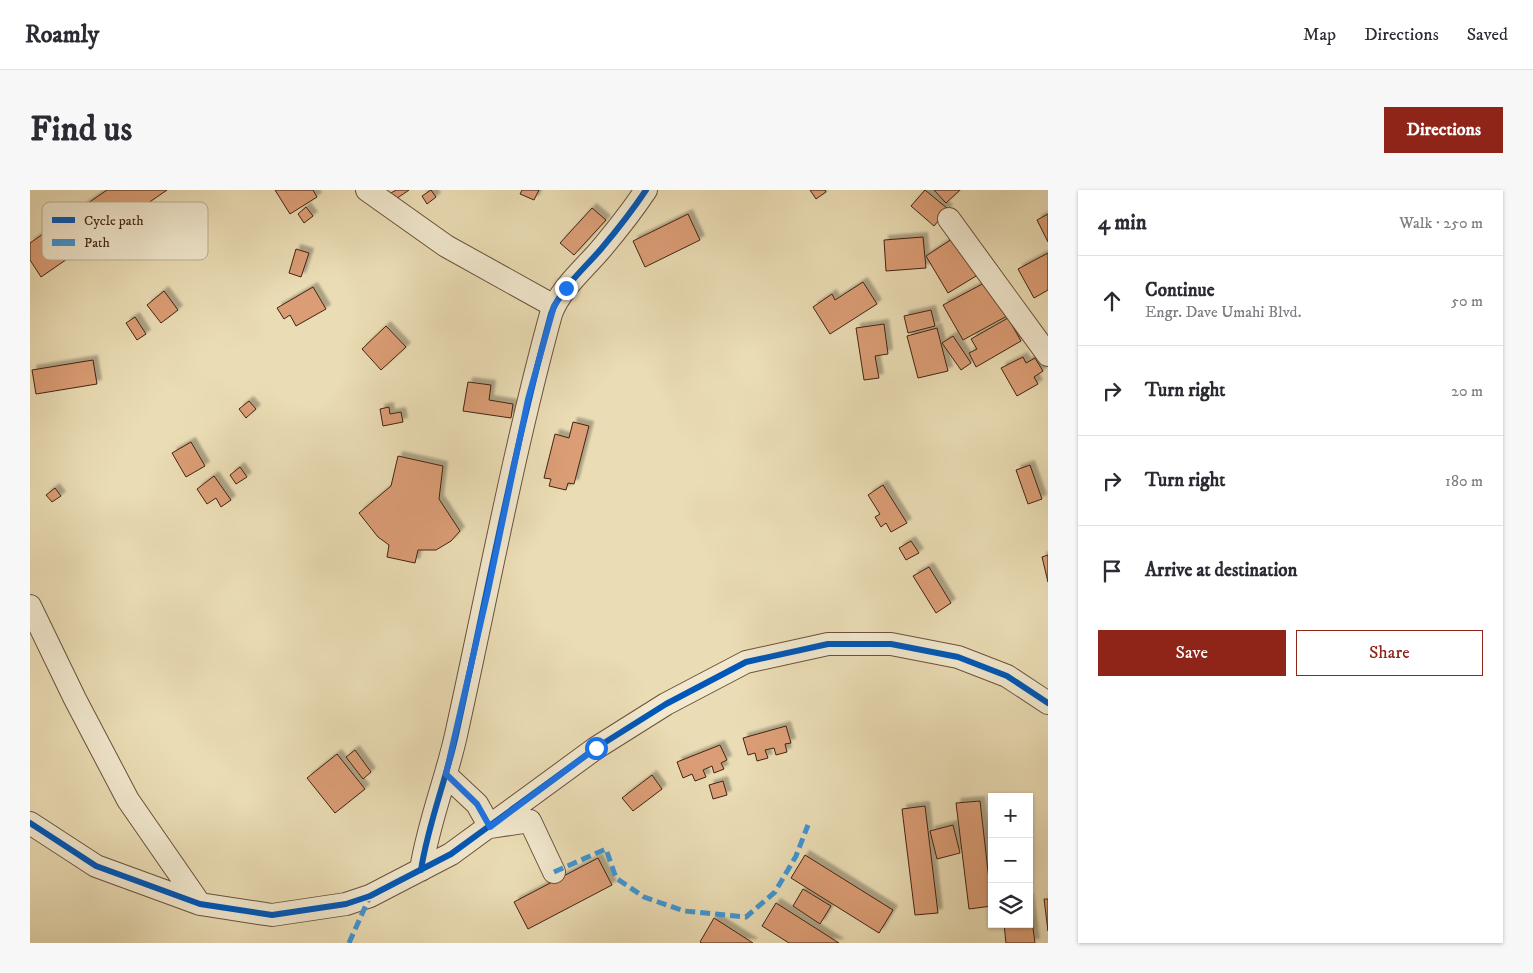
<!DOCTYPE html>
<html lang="en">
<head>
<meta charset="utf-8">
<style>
  body { margin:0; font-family:"IM FELL DW Pica",serif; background:#f7f7f7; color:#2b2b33 }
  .controls { position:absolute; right:15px; bottom:15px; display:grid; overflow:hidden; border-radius:0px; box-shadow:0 1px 4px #0004 }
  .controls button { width:45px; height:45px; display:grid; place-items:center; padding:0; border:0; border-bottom:1px solid #e1e1e2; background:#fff; color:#2b2b33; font:25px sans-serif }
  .stop { position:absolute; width:15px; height:15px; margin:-11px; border:4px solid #1a73e8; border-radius:50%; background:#fff }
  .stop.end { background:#1a73e8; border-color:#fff; box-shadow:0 1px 5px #0008 }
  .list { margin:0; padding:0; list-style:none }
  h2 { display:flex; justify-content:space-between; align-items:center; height:65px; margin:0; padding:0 20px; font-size:21px }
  h2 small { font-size:16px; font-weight:400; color:#7c7c81 }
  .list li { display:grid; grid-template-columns:32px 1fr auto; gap:15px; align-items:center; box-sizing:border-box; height:90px; padding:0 20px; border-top:1px solid #e1e1e2 }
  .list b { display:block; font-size:19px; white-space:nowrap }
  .list p { margin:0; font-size:16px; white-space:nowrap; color:#7c7c81 }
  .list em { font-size:16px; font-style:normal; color:#7c7c81 }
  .actions { display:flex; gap:10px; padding:15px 20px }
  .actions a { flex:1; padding:11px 0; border:1px solid #8f2418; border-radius:0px; text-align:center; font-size:18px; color:#8f2418 }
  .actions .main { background:#8f2418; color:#fff }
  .icon { flex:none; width:28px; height:28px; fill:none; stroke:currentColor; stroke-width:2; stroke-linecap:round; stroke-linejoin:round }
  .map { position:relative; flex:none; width:1018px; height:753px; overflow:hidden; border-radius:0px }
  header { display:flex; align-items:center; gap:30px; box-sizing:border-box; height:70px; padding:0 25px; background:#fff; border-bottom:1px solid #e1e1e2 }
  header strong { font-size:24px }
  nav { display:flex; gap:28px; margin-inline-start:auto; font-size:18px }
  .intro { display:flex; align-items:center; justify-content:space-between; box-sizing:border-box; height:120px; padding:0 30px }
  h1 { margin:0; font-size:35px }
  .button { padding:12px 22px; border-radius:0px; background:#8f2418; color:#fff; font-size:18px; font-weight:700 }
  main { display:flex; gap:30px; padding:0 30px }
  aside { flex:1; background:#fff; border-radius:0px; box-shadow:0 1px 4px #0004 }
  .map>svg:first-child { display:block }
  .building { fill:#db9d75; stroke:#422312; filter:url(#shadow) }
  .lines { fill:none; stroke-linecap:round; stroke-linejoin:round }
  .minor-casing { stroke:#6c513a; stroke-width:24 }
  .minor { stroke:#f1e8ce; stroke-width:22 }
  .quiet { stroke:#3f95d3; stroke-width:5; stroke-dasharray:10 5; stroke-linecap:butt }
  .cycleway-casing { stroke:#f1e8ce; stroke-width:9 }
  .cycleway { stroke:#0057b8; stroke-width:6 }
  .route { stroke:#1a73e8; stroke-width:6 }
  .key { fill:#f1e8ce; stroke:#bcad96; stroke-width:1 }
  .key-label { font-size:14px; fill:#422312 }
</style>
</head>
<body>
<header>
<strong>Roamly</strong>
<nav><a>Map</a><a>Directions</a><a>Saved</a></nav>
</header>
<div class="intro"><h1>Find us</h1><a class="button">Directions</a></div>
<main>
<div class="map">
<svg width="1018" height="753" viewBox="0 0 1018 753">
  <defs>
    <filter id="shadow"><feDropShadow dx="4.5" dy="-4.5" stdDeviation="1" flood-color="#0004"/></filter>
  </defs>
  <rect width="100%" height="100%" fill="#eadcb4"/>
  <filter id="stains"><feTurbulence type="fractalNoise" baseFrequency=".004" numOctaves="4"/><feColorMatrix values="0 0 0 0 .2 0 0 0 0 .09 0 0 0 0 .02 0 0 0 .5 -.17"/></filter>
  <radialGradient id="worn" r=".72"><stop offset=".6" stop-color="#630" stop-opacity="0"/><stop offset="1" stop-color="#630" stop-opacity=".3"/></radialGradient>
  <!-- building -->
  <path class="building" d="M77,0H137L11,87L0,70V53Z
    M245,0H283L287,7L260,24Z
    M366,0H379L366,9L361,3Z
    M401,0L406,7L397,14L392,6Z
    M492,0H509L504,10L490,4Z
    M780,0H795L796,2L786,9Z
    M895,0L918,19L904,36L881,16Z
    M904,0H930L916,13Z
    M276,17L283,26L274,33L268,24Z
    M562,18L576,30L544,65L530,53Z
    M658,24L670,50L615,77L603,51Z
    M1018,24V52L1007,30Z
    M928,45L951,83L918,103L896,66Z
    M893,47L896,78L856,81L854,50Z
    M266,59L279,63L271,87L259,83Z
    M1018,63V100L1004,108L988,79Z
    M958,91L977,126L933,150L913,115Z
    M833,92L847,114L800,144L783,117L802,104L805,110Z
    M283,97L296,119L266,136L260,125L254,129L247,118Z
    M134,101L148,120L131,133L117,115Z
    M901,120L905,136L878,143L874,126Z
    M105,127L116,144L107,150L96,133Z
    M978,128L991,151L946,177L939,163L947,159L941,149Z
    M854,134L858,164L845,166L849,188L834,190L826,138Z
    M356,136L376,157L351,180L332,159Z
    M907,138L918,181L888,188L877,146Z
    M923,146L941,173L931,180L912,153Z
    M993,167L996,173L1005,168L1013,181L1004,187L1008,194L987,206L971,178Z
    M63,170L67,194L6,204L2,180Z
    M438,192L461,195L459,210L483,214L481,228L433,221Z
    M219,211L226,219L216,228L209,219Z
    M359,217L360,224L371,222L373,232L353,236L350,219Z
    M543,232L559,236L544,294L538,293L536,300L519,296L521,289L514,288L525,244L539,248Z
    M161,252L175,276L156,287L142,263Z
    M368,266L413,276L409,309L430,341L421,351L406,360H388L385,373L357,367L359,355L348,347L329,323L361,296Z
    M1000,275L1012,309L998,314L986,280Z
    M210,277L217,287L206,294L200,285Z
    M184,286L201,310L191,317L186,308L177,314L167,299Z
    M853,295L877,333L861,342L856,333L851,337L845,327L850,324L838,305Z
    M25,298L31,306L22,312L16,305Z
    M881,351L889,363L876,370L869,358Z
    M1018,365V392L1012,367Z
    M899,377L921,413L906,423L883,386Z
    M756,536L761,553L755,554L757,562L746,565L744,558L735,560L738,568L727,571L725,563L718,565L713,548Z
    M690,555L697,570L691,573L694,579L684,583L682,576L673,580L676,587L665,591L662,584L653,588L647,572Z
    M325,560L341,582L333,589L316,567Z
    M307,564L335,599L305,623L277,588Z
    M622,585L632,599L603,621L592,608Z
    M693,591L697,605L683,609L679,595Z
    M950,611L962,716L939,719L926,613Z
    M895,616L908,723L885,725L872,619Z
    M923,635L930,663L907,669L900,641Z
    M775,665L863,720L849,743L761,688Z
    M568,668L582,695L498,739L484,712Z
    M773,699L801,716L790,734L763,716Z
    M999,708L1005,753H976L974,734H999Z
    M1014,709H1018V741Z
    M746,713L809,753H759L732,736Z
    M684,728L723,753H672L670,752Z"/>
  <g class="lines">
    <defs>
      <path id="minor" d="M337,0L416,56L524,116
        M919,29L1018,165
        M0,416L45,509L98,610L170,714
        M416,585L447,614L460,637L500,631L524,682
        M0,633L66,676L170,714L242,725L316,714L340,706L421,664L566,558L636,514L716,472L798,454H861L928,467L977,486L1018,513
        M391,680C398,634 416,590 426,545C457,405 483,263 521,124C530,99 554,79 571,59C587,40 602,21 616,0"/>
    </defs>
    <!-- minor casing -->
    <use href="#minor" class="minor-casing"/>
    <!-- minor -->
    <use href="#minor" class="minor"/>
    <!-- quiet -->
    <path class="quiet" d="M524,682L576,659L586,688L614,707L654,721L716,727L745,702L766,666L778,635
      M319,753L340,706"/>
    <defs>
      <path id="cycleway" d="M0,633L66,676L170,714L242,725L316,714L340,706L421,664L566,558L636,514L716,472L798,454H861L928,467L977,486L1018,513
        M391,680C398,634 416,590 426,545C457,405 483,263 521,124C530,99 554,79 571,59C587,40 602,21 616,0"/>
    </defs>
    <!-- cycleway casing -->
    <use href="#cycleway" class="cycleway-casing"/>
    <!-- cycleway -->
    <use href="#cycleway" class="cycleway"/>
  </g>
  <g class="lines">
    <!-- route -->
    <path class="route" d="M536,98L524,116L498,209L458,401L416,584L447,614L460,637L566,558"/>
  </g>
  <!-- legend -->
  <rect x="12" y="12" width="166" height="58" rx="8" class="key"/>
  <rect x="22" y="27" width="23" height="6" fill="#0057b8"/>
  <rect x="22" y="49" width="23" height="7" fill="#3f95d3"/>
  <g class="key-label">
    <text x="54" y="35">Cycle path</text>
    <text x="54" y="57">Path</text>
  </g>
  <rect width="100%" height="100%" filter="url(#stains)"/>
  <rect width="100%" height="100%" fill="url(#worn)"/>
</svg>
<div class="controls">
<button>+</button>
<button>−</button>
<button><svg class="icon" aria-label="layers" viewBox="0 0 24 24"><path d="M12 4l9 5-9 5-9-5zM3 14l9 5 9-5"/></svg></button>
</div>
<div class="stop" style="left:566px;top:558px"></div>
<div class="stop end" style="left:536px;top:98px"></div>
</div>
<aside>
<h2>4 min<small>Walk · 250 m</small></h2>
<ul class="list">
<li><svg class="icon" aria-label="ahead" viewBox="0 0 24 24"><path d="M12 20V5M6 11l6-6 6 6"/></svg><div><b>Continue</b><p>Engr. Dave Umahi Blvd.</p></div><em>50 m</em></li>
<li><svg class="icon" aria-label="right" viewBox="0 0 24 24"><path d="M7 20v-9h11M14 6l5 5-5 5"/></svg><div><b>Turn right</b></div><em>20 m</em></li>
<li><svg class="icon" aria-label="right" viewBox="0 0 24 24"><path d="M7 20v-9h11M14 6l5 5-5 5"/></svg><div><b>Turn right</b></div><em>180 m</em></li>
<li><svg class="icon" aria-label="arrive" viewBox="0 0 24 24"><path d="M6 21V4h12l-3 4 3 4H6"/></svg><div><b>Arrive at destination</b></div></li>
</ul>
<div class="actions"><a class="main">Save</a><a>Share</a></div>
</aside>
</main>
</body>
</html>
